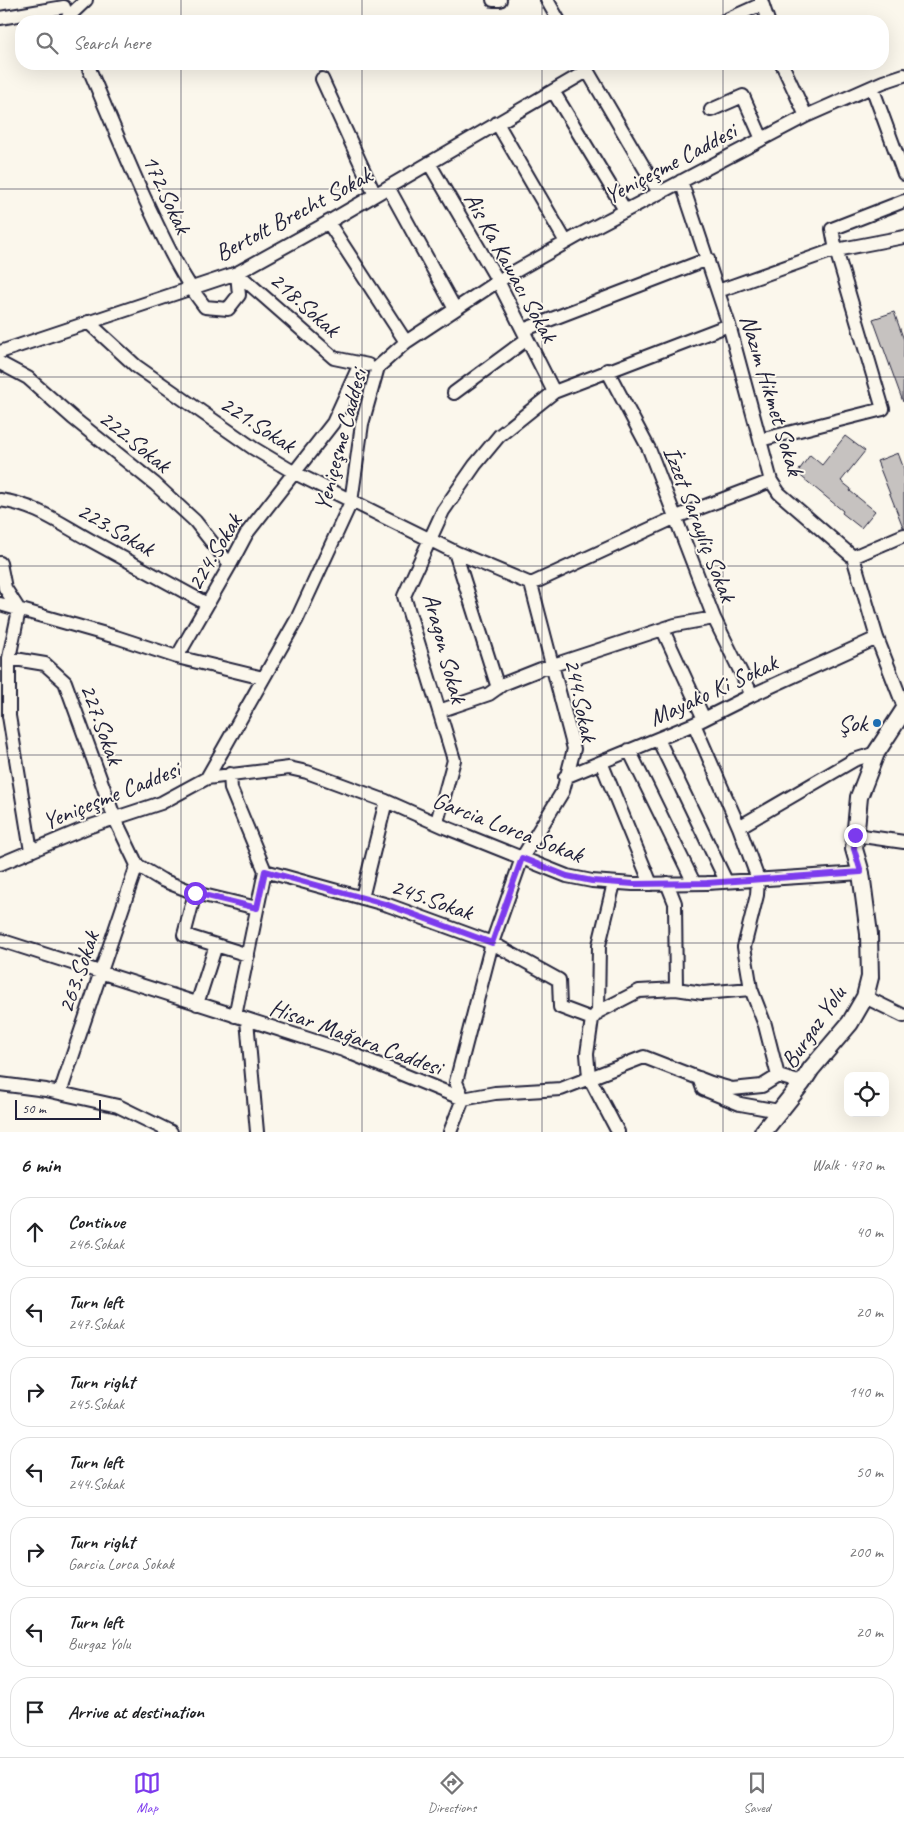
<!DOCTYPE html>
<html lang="en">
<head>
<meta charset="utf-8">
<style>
  body { margin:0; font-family:Caveat,sans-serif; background:#f2f2f2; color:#202124 }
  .controls { position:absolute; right:15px; bottom:15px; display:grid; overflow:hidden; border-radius:10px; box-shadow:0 5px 20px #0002 }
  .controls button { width:45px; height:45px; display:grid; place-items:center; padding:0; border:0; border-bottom:1px solid #e0e0e0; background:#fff; color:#202124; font:25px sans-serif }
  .scale { position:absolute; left:15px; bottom:12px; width:86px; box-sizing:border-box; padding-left:5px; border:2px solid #22223b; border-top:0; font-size:14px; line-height:18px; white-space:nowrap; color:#22223b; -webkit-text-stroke:4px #fbf7ec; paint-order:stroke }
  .stop { position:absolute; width:15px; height:15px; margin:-11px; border:4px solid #7c3aed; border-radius:50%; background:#fff }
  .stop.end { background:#7c3aed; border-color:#fff; box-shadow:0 1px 5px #0008 }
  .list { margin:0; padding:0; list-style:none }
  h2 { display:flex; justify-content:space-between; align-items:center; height:65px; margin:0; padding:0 20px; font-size:21px }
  h2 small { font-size:16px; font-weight:400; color:#757577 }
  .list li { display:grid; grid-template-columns:32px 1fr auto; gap:15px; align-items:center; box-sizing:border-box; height:70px; margin:0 10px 10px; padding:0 10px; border:1px solid #e0e0e0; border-radius:20px }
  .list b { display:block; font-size:19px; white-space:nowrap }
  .list p { margin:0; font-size:16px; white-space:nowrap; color:#757577 }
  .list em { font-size:16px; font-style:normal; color:#757577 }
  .icon { flex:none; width:28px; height:28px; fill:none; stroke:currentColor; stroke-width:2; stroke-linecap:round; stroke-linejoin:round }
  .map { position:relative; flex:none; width:904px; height:1132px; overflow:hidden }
  .search { position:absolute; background:#fff; box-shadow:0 5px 20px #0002; left:15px; right:15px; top:15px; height:55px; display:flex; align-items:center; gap:12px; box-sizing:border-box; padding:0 18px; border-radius:20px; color:#757577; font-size:19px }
  .sheet { height:625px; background:#fff }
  nav { display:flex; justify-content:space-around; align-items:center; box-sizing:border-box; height:70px; border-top:1px solid #e0e0e0; background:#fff; font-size:14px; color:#757577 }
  nav a { display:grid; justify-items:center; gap:2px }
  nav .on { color:#7c3aed }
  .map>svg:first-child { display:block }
  .building { fill:#c6c2c0; stroke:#22223b }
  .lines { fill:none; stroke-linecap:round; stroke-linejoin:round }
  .minor-casing { stroke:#22223b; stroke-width:16 }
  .tertiary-casing { stroke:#22223b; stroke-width:20 }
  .minor { stroke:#fbf7ec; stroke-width:12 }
  .tertiary { stroke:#fbf7ec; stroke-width:16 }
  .route { stroke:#7c3aed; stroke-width:6 }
  .grid { fill:none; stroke:#22223b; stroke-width:1; stroke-opacity:0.55 }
  .poi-dot { fill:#1f6fb2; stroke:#fbf7ec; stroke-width:2 }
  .labels { text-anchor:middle; stroke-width:4; stroke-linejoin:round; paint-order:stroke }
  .street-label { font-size:24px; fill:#22223b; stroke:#fbf7ec }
  .poi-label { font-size:24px; fill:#22223b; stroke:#fbf7ec; text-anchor:end }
</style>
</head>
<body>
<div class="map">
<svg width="904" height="1132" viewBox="0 0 904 1132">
  <rect width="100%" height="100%" fill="#fbf7ec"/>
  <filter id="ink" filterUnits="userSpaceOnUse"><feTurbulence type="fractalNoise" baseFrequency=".02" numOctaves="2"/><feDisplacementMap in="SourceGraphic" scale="10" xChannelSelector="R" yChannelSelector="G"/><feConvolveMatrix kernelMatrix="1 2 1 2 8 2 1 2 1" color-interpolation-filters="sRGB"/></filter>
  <g filter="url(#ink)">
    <!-- building -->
    <path class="building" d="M894,312L904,340L903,402L873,319Z
      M845,436L865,451L841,481L851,489L850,491L875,511L861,528L842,513L843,511L797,473L810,455L822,465Z
      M898,453L904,469V527H903L877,461Z"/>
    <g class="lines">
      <defs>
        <path id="minor" d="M493,0H500
          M547,0L559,21
          M761,0L768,21
          M68,17L86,0
          M0,18L64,7
          M724,21L762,4
          M87,64C106,108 124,153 144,197C162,235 179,274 205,307L228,309L239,295L237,273
          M782,64L806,116
          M584,65L659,193
          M322,79L375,195
          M872,87L904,174
          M553,91L625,210
          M711,110L743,96L762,139
          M497,123L566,242
          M429,163L498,281L554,392
          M681,181L729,325L771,481L779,493L853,557L877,638L904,707
          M388,187L455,309
          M328,222L406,342
          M237,273L334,358L368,365
          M718,291L831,251L904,237
          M88,322L136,366L253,448L295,473L455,552L531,584
          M523,330L708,259
          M0,352L237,273L320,227L587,71
          M0,363L28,378L73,418L155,484L195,521L230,565
          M607,370L649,449L714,618L752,695
          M454,393L527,339
          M760,440L883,409L836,250L832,229L904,201
          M0,500C36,505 59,523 90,540C129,561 168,583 207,604
          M455,552L498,688
          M853,557L904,535
          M0,563L5,588L19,610L9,658V716L31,851
          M531,584L676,517L771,481
          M0,604L116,637L177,657L263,678
          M663,630L704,719
          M177,657L230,565L247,533L333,423L360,364
          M9,658L45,664L65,682L115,819L137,865
          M439,711L489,694L503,684L541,669L675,625L714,618
          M694,724L739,827L758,879L757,895L744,947L751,989L765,1025L778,1076L802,1083
          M658,739L726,881
          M629,750L694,883
          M601,762L651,884
          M230,774L231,789L265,871L235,1016
          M565,777L694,724L752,695L877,638
          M207,778L289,768L307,772L386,801L447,828L567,876L592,881L633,884L707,883L861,873
          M437,822L454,760L404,596L443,511L475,465L499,436L554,392L729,325
          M739,827L854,760L876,753
          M855,835L904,842
          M0,864L88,827L161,803L207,778L297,619L351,502L362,424L378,367L406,342L498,281L581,234L806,116L883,82L904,75
          M137,865L162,880L195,893L257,908
          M265,871L388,905L492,943L559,980L560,1007L592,1019L598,1012L639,991L676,989L703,993L751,989
          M667,883L675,903L676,989
          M195,893L184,935L248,955
          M362,898L386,801
          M0,940L343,1050L463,1099L495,1093L561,1089L644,1057L711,1083L732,1089L762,1086L778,1076
          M865,997L904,1016
          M197,1004L216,945
          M598,1012L599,945L614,883
          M592,1019L587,1054L589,1077L618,1132
          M247,1020L257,1132
          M699,1078L703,1089L740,1104L779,1111
          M0,1084L46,1090L118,1106L171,1132
          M60,1093L137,865
          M450,1132L463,1099L456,1082L492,943L522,858L563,791L574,749L531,584"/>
        <path id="tertiary" d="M763,1132L802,1083L811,1069L850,1023L865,997L870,977L869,934L861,873L854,849L859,797L876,753L904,710"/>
      </defs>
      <!-- minor casing -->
      <use href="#minor" class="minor-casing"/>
      <!-- tertiary casing -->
      <use href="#tertiary" class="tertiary-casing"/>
      <!-- minor -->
      <use href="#minor" class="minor"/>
      <!-- tertiary -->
      <use href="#tertiary" class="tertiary"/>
    </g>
  </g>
  <g class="lines" filter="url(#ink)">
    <!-- route -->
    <path class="route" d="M195,893L257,908L265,871L388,905L492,943L522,858L567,876L592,881L634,884L707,883L861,872L854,849L855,835"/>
  </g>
  <!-- grid -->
  <path class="grid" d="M181,0V21M362,0V21M542,0V21M723,0V21M181,64V1132M362,64V1132M542,64V1132M723,64V1132M0,189H904M0,377H904M0,566H904M0,755H904M0,943H904"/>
  <!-- markers -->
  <circle class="poi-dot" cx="877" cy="723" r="5"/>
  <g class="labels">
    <!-- street labels -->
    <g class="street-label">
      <text transform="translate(670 163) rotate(-28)" y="8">Yeniçeşme Caddesi</text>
      <text transform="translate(167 194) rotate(65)" y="8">172.Sokak</text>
      <text transform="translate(293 214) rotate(-28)" y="8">Bertolt Brecht Sokak</text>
      <text transform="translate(511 267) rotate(61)" y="8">Ais Ka Kawacı Sokak</text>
      <text transform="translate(305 304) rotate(42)" y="8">218.Sokak</text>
      <text transform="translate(772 395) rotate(73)" y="8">Nazım Hikmet Sokak</text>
      <text transform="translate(258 424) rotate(33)" y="8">221.Sokak</text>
      <text transform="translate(340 440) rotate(-75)" y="8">Yeniçeşme Caddesi</text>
      <text transform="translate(135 441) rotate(39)" y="8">222.Sokak</text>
      <text transform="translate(700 524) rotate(69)" y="8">İzzet Sarayliç Sokak</text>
      <text transform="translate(116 529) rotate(30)" y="8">223.Sokak</text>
      <text transform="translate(214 552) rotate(-59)" y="8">224.Sokak</text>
      <text transform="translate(445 648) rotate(75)" y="8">Aragon Sokak</text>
      <text transform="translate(713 690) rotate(-25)" y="8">Mayako Ki Sokak</text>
      <text transform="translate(581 700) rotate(78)" y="8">244.Sokak</text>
      <text transform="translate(102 724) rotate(70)" y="8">227.Sokak</text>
      <text transform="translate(111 795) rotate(-22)" y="8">Yeniçeşme Caddesi</text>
      <text transform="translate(508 827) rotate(21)" y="8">Garcia Lorca Sokak</text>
      <text transform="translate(432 899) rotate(19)" y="8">245.Sokak</text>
      <text transform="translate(78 972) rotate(-71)" y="8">263.Sokak</text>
      <text transform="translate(813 1027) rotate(-55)" y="8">Burgaz Yolu</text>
      <text transform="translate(356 1037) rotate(20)" y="8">Hisar Mağara Caddesi</text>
    </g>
    <!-- poi labels -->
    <g class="poi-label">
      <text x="867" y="731">Şok</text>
    </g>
  </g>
</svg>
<div class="controls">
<button><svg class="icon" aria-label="locate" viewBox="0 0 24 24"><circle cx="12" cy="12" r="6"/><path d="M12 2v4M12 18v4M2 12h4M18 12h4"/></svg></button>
</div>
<div class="scale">50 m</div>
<div class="stop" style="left:195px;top:893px"></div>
<div class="stop end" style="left:855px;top:835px"></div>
<div class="search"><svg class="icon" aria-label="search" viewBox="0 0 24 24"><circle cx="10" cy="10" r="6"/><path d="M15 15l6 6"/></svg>Search here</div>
</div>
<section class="sheet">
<h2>6 min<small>Walk · 470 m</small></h2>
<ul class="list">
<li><svg class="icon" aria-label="ahead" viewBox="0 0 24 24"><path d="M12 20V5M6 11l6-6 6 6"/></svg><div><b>Continue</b><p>246.Sokak</p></div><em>40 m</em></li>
<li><svg class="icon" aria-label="left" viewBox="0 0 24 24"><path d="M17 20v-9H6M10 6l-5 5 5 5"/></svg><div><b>Turn left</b><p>247.Sokak</p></div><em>20 m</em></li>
<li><svg class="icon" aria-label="right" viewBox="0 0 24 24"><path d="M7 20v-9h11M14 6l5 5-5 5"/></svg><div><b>Turn right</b><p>245.Sokak</p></div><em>140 m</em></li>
<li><svg class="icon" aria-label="left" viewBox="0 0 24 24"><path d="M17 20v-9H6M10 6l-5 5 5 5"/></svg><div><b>Turn left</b><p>244.Sokak</p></div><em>50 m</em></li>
<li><svg class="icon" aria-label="right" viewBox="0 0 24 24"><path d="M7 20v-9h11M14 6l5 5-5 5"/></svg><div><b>Turn right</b><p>Garcia Lorca Sokak</p></div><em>200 m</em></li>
<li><svg class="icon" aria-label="left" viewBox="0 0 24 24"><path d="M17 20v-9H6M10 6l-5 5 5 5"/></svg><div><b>Turn left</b><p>Burgaz Yolu</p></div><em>20 m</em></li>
<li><svg class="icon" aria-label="arrive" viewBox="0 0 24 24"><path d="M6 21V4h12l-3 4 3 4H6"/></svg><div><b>Arrive at destination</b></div></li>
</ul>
</section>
<nav>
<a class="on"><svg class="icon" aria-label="map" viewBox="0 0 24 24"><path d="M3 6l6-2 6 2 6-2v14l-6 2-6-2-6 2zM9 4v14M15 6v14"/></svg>Map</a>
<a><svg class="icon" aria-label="directions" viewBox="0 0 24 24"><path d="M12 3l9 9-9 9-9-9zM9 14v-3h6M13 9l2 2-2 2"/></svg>Directions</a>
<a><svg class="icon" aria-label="saved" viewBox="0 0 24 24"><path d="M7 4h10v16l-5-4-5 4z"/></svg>Saved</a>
</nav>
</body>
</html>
